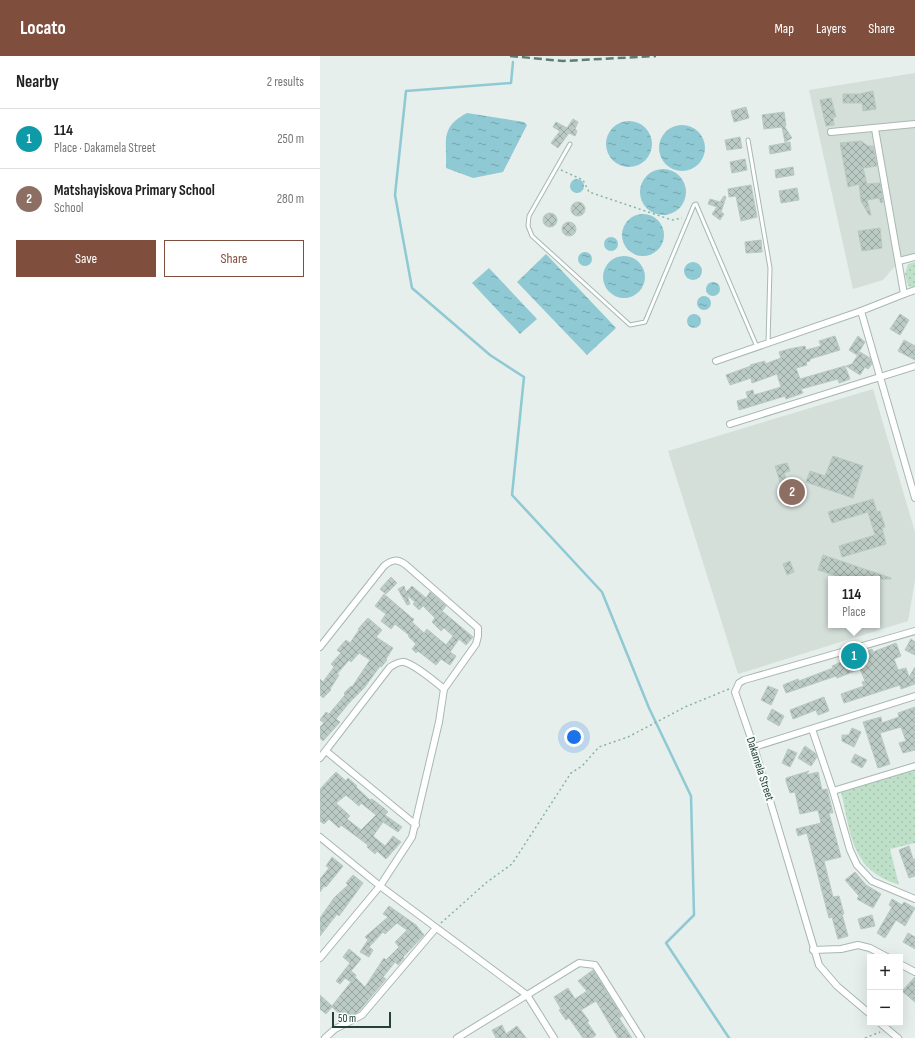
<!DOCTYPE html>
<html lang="en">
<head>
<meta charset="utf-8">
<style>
	:root { --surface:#fff; --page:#f2f2f2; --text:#222; --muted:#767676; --line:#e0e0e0; --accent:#804e3d }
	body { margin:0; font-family:"Sofia Sans Condensed",sans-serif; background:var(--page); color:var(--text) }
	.controls { position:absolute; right:12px; bottom:12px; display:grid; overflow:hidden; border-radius:0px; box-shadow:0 4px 16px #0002 }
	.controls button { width:36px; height:36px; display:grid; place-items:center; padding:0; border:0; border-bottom:1px solid var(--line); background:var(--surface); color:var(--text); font:20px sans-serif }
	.scale { position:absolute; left:12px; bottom:10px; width:59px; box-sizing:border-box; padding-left:4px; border:2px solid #24423a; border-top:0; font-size:11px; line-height:14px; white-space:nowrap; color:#24423a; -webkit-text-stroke:3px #f7fbf9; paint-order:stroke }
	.you { position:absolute; left:254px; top:681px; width:14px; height:14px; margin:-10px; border:3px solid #fff; border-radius:50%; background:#1a73e8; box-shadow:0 0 0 6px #1a73e833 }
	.badge { display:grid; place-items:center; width:26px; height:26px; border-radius:50%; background:var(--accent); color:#fff; font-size:13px; font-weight:700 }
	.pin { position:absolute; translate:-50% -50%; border:2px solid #fff; box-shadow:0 1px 4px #0006 }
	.popup { position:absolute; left:508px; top:520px; width:52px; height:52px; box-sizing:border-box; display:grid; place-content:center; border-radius:0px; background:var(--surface); filter:drop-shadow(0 1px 3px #0005); font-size:13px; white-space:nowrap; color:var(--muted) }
	.popup b { font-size:15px; color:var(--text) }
	.popup::after { content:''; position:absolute; left:50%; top:100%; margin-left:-8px; border:8px solid transparent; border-top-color:var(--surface) }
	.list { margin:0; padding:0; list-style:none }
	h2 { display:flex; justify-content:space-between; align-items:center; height:52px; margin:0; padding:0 16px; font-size:17px }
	h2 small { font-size:13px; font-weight:400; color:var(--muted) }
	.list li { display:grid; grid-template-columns:26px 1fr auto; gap:12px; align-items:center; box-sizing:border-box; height:60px; padding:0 16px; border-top:1px solid var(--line) }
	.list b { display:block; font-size:15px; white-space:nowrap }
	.list p { margin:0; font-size:13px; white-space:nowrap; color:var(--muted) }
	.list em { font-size:13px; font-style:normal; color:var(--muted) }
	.actions { display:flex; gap:8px; padding:12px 16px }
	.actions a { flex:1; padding:9px 0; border:1px solid var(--accent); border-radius:0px; text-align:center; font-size:14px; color:var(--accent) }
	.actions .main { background:var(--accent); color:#fff }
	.map { position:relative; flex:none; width:595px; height:982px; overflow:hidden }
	header { display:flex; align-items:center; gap:24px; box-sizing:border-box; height:56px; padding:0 20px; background:var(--accent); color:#fff }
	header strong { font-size:19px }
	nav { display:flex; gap:22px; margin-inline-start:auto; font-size:14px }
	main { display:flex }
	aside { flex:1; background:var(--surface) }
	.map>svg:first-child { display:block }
	.built { fill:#d4dfda; fill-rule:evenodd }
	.green { fill:url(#green-dots) }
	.water { fill:url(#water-ripples) }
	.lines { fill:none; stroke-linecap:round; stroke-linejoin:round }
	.stream { stroke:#8ec9d4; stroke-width:2.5 }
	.building { fill:url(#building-cross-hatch); stroke:#b8c9c2; fill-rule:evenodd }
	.lane-casing { stroke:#a8b8b2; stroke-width:5 }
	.street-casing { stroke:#a8b8b2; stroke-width:8 }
	.path { stroke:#86b3a5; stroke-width:1.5; stroke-dasharray:2 3; stroke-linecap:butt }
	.lane { stroke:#fff; stroke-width:3 }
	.street { stroke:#fff; stroke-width:6 }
	.rail { stroke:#5f7d75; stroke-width:2.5; stroke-dasharray:8 4; stroke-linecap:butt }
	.labels { text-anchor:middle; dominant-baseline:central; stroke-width:4; stroke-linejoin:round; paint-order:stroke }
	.street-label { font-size:12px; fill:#24423a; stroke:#f7fbf9 }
</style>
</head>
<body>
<header>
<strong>Locato</strong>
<nav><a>Map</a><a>Layers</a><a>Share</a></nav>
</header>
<main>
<aside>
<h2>Nearby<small>2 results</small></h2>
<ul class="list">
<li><span class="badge" style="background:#0f9aa8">1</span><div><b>114</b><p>Place · Dakamela Street</p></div><em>250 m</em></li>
<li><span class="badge" style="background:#8d6e63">2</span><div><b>Matshayiskova Primary School</b><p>School</p></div><em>280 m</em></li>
</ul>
<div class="actions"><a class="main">Save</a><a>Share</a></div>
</aside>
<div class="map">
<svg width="595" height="982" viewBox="0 0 595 982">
	<defs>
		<pattern id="green-dots" width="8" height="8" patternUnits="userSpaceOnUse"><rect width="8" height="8" fill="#bfe0c8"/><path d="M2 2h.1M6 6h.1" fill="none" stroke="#a4c1ad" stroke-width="1.8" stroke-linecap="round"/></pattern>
		<pattern id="water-ripples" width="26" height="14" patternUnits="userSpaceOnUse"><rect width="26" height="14" fill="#8ec9d4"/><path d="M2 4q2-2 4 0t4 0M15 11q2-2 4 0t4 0" fill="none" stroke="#74a5ad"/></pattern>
		<pattern id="building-cross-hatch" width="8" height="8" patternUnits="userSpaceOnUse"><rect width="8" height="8" fill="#bbcac4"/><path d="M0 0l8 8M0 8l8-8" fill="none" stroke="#98a6a0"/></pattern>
	</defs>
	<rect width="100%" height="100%" fill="#e6efeb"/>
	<g class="built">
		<polygon points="595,17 595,200 580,204 563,224 533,233 489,34"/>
		<path d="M553 333 595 476V524L588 565 418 618 348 395ZM511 523H557V569H511Z"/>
	</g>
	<g class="green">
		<polygon points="595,206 595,231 588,230 585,218 588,208"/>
		<path d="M595 713V787L570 793 579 829C571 826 563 823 556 818 530 801 528 763 521 736Z"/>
	</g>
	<g class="water">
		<path d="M147 57 204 66 207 69 183 116 153 122 126 112C127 84 120 71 147 57Z"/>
		<circle cx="309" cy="88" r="23"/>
		<circle cx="362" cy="92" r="23"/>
		<circle cx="343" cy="136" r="23"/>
		<circle cx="257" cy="130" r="7"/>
		<circle cx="323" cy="179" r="21"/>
		<circle cx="291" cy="188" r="7"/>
		<circle cx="265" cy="203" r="7"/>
		<polygon points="226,198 296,272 267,299 197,226"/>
		<circle cx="304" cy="221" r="21"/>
		<circle cx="373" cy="215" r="9"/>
		<polygon points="169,212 217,263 200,278 152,227"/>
		<circle cx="393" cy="233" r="7"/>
		<circle cx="384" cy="247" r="7"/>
		<circle cx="374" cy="265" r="7"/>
	</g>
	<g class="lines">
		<polyline class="stream" points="193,6 191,27 86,35 75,139 92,232 170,299 204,321 192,439 282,536 329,652 371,740 374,859 346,887 409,982"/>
	</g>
	<g class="building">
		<polygon points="553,35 556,53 543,55 542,47 523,47 523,38 539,38"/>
		<polygon points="511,42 516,61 513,61 514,69 506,70 500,44"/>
		<polygon points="426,51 429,62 414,66 411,55"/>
		<polygon points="464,56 466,70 464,70 472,82 465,86 462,71 444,73 442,59"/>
		<polygon points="253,63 258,66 255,73 257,75 255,80 249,77 238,92 231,87 240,75 233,71 236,66 247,72"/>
		<polygon points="420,81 422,92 407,94 405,84"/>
		<polygon points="541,85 548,90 553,90 557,110 543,112 547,128 560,127 563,146 561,147 559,142 547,144 551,159 549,159 541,145 539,128 528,131 520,87"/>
		<polygon points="470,86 471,94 450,98 449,90"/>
		<polygon points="425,103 427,114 412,117 410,106"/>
		<polygon points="473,111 474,119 456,122 455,114"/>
		<polygon points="431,129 437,161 421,165 416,140 409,141 408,133"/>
		<polygon points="477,132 479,144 461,147 459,135"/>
		<polygon points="404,140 406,141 401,156 404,158 400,164 392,158 397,151 388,148 390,143 400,146"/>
		<circle cx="258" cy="153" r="7"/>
		<circle cx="230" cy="164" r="7"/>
		<circle cx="249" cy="173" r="7"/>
		<polygon points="560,172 562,192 542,195 538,175"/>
		<polygon points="441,184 442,196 426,197 425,186"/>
		<polygon points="580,258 589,264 580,279 570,273"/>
		<polygon points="515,280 520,294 490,303 490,305 486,306 487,309 476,312 480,323 525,310 530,323 519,327 518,323 481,333 483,337 466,343 465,340 419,354 417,345 428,342 426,336 433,334 434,339 461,331 457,318 432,327 431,322 410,329 406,319 431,310 430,309 445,305 445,308 461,302 459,296 469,293 485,290 486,294 501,290 499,285"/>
		<polygon points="538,280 545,286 537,299 529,294"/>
		<polygon points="584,284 595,290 595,304 578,295"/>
		<polygon points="540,296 550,302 552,308 548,313 545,311 540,319 526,310 532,308"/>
		<polygon points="513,400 543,410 533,442 486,426 490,415 505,420"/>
		<polygon points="467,407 470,415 464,417 475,449 468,451 455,410"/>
		<polygon points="553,443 557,456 560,455 565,471 562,472 566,488 522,501 519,490 555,479 548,456 512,467 508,456"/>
		<polygon points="503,499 571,522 571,523 527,523 498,514"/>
		<polygon points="470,505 474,516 467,519 463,508"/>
		<polygon points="71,521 77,527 66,538 60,533"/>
		<polygon points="84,530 86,536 92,530 106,542 110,536 126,550 122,555 153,581 146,589 139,583 130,596 136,600 130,609 121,603 116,609 98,595 96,597 92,593 96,588 88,580 89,579 75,568 71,573 61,565 66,558 55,550 64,538 92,562 94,563 92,566 104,577 107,573 126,589 133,580 124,572 121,575 112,566 115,562 103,550 99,554 93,548 95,546 87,539 90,548 87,549 78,533"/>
		<polygon points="48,562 62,574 56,581 73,592 66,603 67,604 61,611 60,610 44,632 29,647 16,663 20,666 3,685 0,682 0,671 4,667 0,664 6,656 9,658 25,639 24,637 31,630 32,631 50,604 39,597 31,606 29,604 17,618 19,619 10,633 11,634 3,642 0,639 0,623 3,626 14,611 11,608 21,597 17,594 26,584 30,587 39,574 38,573"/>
		<polygon points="591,583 595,586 595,599 585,594"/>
		<polygon points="576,587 581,600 574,603 578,614 586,612 589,621 595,611 595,628 581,633 580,629 524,647 521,638 544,630 542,626 545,625 540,613 517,622 516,620 466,637 463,629 478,623 479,625 513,612 512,610 526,604 528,609 545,601 543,597 552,593 553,596"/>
		<polygon points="448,630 458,634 451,649 441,644"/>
		<polygon points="504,641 509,655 498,659 496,654 473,663 470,654"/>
		<polygon points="595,651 595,694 583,697 579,687 586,685 581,671 560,677 570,708 558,712 543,666 561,661 562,667 579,661 578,657"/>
		<polygon points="452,653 464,660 459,670 447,663"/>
		<polygon points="532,672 541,676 534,691 522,685 522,679 529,679"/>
		<polygon points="485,690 495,697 497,701 491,710 478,702"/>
		<polygon points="468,693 477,697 470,711 462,707"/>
		<polygon points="535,698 547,704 542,712 531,706"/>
		<polygon points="489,715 486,719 498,716 502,734 507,733 513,757 509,757 521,801 504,805 513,841 519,840 524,858 522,858 528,880 518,883 512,861 509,862 487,777 478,780 476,773 501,767 498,754 480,758 475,736 470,737 466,725 466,722"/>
		<path d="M16 716 26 725 28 722 37 730 36 731 50 744 52 743 65 753 68 756 65 759 82 771 78 776 63 766 53 780 65 790 73 780 81 786 66 803 57 795 55 798 47 791 48 789 21 769 19 772 9 763 4 768 0 765V733ZM26 739 39 750 41 747 56 759 41 774 27 763 30 760 16 747Z"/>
		<polygon points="589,790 593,803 595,803 595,820 589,822 579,794"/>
		<polygon points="12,801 23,810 6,831 4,830 0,836 0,823 9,812 6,810"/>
		<polygon points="535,816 546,829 561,838 553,852 537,843 539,840 525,824"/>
		<polygon points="33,819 43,827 19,860 17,858 0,880 0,862 14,842 28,829 26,827"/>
		<polygon points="572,843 582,849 584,846 595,852 585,870 576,864 565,882 557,877 572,851 569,849"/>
		<polygon points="69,850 96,869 104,879 83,901 84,902 78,909 75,906 63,921 66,923 38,956 31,960 28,958 24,962 12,951 6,958 0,953 0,939 12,950 31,926 25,922 20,928 16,925 30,907 23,901 29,893 41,903 31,915 36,919 35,921 45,931 64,902 66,904 79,891 75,886 87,874 77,867 65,878 63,876 49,891 53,894 49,901 40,896 48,884 45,881 68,861 63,858"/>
		<polygon points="552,859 555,870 541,873 538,863"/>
		<polygon points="588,877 595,881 595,893 583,886"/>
		<polygon points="273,914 302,960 299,962 312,982 298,982 276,945 261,954 269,965 267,966 276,979 272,982 263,982 249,962 246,964 239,954 241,953 234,941 248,932 255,943 267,935 258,925"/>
		<polygon points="595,921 595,946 582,935"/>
		<polygon points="182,969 186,978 197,970 206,982 176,982 172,974"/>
	</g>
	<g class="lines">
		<g class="lane-casing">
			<g id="lane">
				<polyline points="428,84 450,212 448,287"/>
				<polyline points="250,88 209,160 208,170 212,180 310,269 325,266 374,149 376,148 437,291"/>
			</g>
		</g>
		<g class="street-casing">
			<g id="street">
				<polyline points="555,73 584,238 541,255 595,442"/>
				<polyline points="511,76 595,68"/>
				<polyline points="579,205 595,201"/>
				<polyline points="584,238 595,234"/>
				<polyline points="396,305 541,255"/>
				<polyline points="410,368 595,310"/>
				<path d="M0 591 64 510C72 503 78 503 86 509L158 572V580L156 588 124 633 119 666 92 781 60 830 0 902"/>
				<polyline points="492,673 513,735 530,794 537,809 552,825 595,843"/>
				<polyline points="434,691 595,640"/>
				<polyline points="6,695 96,769"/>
				<path d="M0 702 70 611C74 609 79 605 84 606 96 609 114 625 124 633"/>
				<polyline points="513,735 595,710"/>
				<polyline points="0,781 60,830 207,939 234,982"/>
				<polyline points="493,894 521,893 538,889 550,892 567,901"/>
				<polyline points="580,908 595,916"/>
				<polyline points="550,958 517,930 499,909 434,691 415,636 419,627 424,624 595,575"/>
				<polyline points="560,967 578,982"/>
				<polyline points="5,982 15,973 42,959 116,872"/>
				<polyline points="137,982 259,907 275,909 321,982"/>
			</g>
		</g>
		<g class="path">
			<polyline points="241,114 263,124 269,136 352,164 362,162"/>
			<polyline points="121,867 167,826 192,808 251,717 262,710 279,691 308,681 365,651 409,633"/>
			<polyline points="545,982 560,976"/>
		</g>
		<use href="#lane" class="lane"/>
		<use href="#street" class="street"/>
		<polyline class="rail" points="190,0 243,5 336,0"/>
	</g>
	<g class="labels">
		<g class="street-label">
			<text transform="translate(440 713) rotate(72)">Dakamela Street</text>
		</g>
	</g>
</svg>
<div class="controls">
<button>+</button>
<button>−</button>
</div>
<div class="scale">50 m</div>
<div class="you"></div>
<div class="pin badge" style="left:534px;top:600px;background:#0f9aa8">1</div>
<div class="popup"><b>114</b>Place</div>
<div class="pin badge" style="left:472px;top:436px;background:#8d6e63">2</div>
</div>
</main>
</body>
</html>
